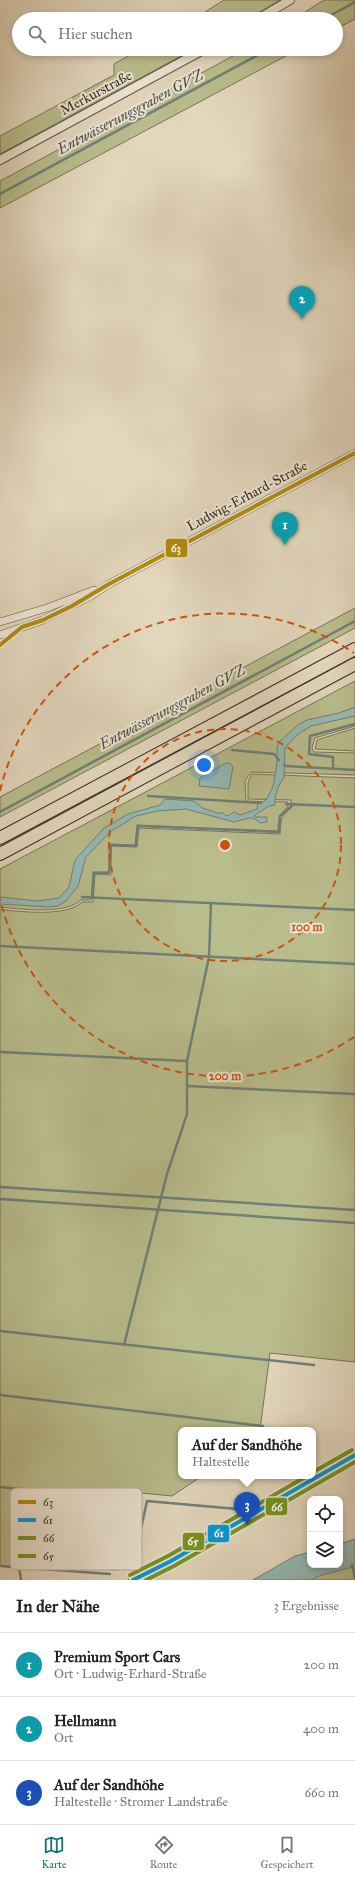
<!DOCTYPE html>
<html lang="de">
<head>
<meta charset="utf-8">
<style>
	:root { --surface:#fff; --page:#f6f6f6; --text:#222; --muted:#767676; --line:#e0e0e0; --accent:#0f766e }
	body { margin:0; font-family:"IM FELL Great Primer",serif; background:var(--page); color:var(--text) }
	.controls { position:absolute; right:12px; bottom:12px; display:grid; overflow:hidden; border-radius:8px; box-shadow:0 2px 6px #0003 }
	.controls button { width:36px; height:36px; display:grid; place-items:center; padding:0; border:0; border-bottom:1px solid var(--line); background:var(--surface); color:var(--text); font:20px sans-serif }
	.you { position:absolute; left:204px; top:765px; width:14px; height:14px; margin:-10px; border:3px solid #fff; border-radius:50%; background:#1a73e8; box-shadow:0 0 0 6px #1a73e833 }
	.badge { display:grid; place-items:center; width:26px; height:26px; border-radius:50%; background:var(--accent); color:#fff; font-size:13px; font-weight:700 }
	.pin { position:absolute; translate:-50% -33px; filter:drop-shadow(0 1px 2px #0008) }
	.pin::after { content:''; position:absolute; top:21px; width:14px; height:12px; background:inherit; clip-path:polygon(0 0,100% 0,50% 100%) }
	.popup { position:absolute; left:178px; top:1427px; width:138px; height:52px; box-sizing:border-box; display:grid; place-content:center; border-radius:8px; background:var(--surface); filter:drop-shadow(0 1px 3px #0005); font-size:13px; white-space:nowrap; color:var(--muted) }
	.popup b { font-size:15px; color:var(--text) }
	.popup::after { content:''; position:absolute; left:50%; top:100%; margin-left:-8px; border:8px solid transparent; border-top-color:var(--surface) }
	.list { margin:0; padding:0; list-style:none }
	h2 { display:flex; justify-content:space-between; align-items:center; height:52px; margin:0; padding:0 16px; font-size:17px }
	h2 small { font-size:13px; font-weight:400; color:var(--muted) }
	.list li { display:grid; grid-template-columns:26px 1fr auto; gap:12px; align-items:center; box-sizing:border-box; height:64px; padding:0 16px; border-top:1px solid var(--line) }
	.list b { display:block; font-size:15px; white-space:nowrap }
	.list p { margin:0; font-size:13px; white-space:nowrap; color:var(--muted) }
	.list em { font-size:13px; font-style:normal; color:var(--muted) }
	.icon { flex:none; width:22px; height:22px; fill:none; stroke:currentColor; stroke-width:2; stroke-linecap:round; stroke-linejoin:round }
	.map { position:relative; flex:none; width:355px; height:1580px; overflow:hidden }
	.search { position:absolute; background:var(--surface); box-shadow:0 2px 6px #0003; left:12px; right:12px; top:12px; height:44px; display:flex; align-items:center; gap:10px; box-sizing:border-box; padding:0 14px; border-radius:22px; color:var(--muted); font-size:15px }
	.sheet { height:244px; background:var(--surface) }
	nav { display:flex; justify-content:space-around; align-items:center; box-sizing:border-box; height:56px; border-top:1px solid var(--line); background:var(--surface); font-size:11px; color:var(--muted) }
	nav a { display:grid; justify-items:center; gap:2px }
	nav .on { color:var(--accent) }
	.map>svg:first-child { display:block }
	.green { fill:#b9bc8c; stroke:#777456 }
	.water { fill:#95b9b4; stroke:#6f8079 }
	.lines { fill:none; stroke-linecap:round; stroke-linejoin:round }
	.stream { stroke:#6f8079; stroke-width:2.5 }
	.minor-casing { stroke:#605648; stroke-width:8 }
	.tertiary-casing { stroke:#605648; stroke-width:10 }
	.secondary-casing { stroke:#352b21; stroke-width:10 }
	.motorway-casing { stroke:#352b21; stroke-width:14 }
	.minor { stroke:#ece4d3; stroke-width:7 }
	.tertiary { stroke:#ece4d3; stroke-width:8 }
	.secondary { stroke:#ece4d3; stroke-width:9 }
	.motorway { stroke:#e2d6bc; stroke-width:12 }
	.bus-1-casing { stroke:#ece4d3; stroke-width:7 }
	.bus-2-casing { stroke:#ece4d3; stroke-width:7 }
	.bus-3-casing { stroke:#ece4d3; stroke-width:7 }
	.bus-4-casing { stroke:#ece4d3; stroke-width:7 }
	.bus-1 { stroke:#ae8c0d; stroke-width:4 }
	.bus-2 { stroke:#0399d9; stroke-width:4 }
	.bus-3 { stroke:#789420; stroke-width:4 }
	.bus-4 { stroke:#789420; stroke-width:4 }
	.ring { fill:none; stroke:#cd520f; stroke-width:2; stroke-dasharray:7 5 }
	.labels { text-anchor:middle; dominant-baseline:central; stroke-width:4; stroke-linejoin:round; paint-order:stroke }
	.street-label { font-size:14px; fill:#352b21; stroke:#ece4d3 }
	.water-label { font-size:15px; font-style:italic; fill:#4d4e46; stroke:#ece4d3 }
	.key { fill:#ece4d3; stroke:#b5ac9e; stroke-width:1 }
	.key-label { font-size:11px; fill:#352b21 }
	.centre { fill:#cd520f; stroke:#ece4d3; stroke-width:2 }
	.ring-label { font-size:12px; text-anchor:middle; font-weight:bold; fill:#cd520f; stroke:#ece4d3; stroke-width:4; stroke-linejoin:round; paint-order:stroke }
	.line-badge { stroke:#ece4d3; stroke-width:1.5 }
	.badge-label { font-size:11px; text-anchor:middle; font-weight:bold; fill:#fff }
</style>
</head>
<body>
<div class="map">
<svg width="355" height="1580" viewBox="0 0 355 1580">
	<rect width="100%" height="100%" fill="#e2d6bc"/>
	<filter id="stains"><feTurbulence type="fractalNoise" baseFrequency=".005" numOctaves="4"/><feColorMatrix values="0 0 0 0 .2 0 0 0 0 .09 0 0 0 0 .02 0 0 0 .5 -.17"/></filter>
	<radialGradient id="worn" r=".72"><stop offset=".6" stop-color="#630" stop-opacity="0"/><stop offset="1" stop-color="#630" stop-opacity=".3"/></radialGradient>
	<g class="green">
		<polygon points="224,0 280,0 248,19 194,19"/>
		<polygon points="324,0 355,0 355,19 336,29 336,19 294,19"/>
		<polygon points="141,49 194,49 0,154 0,136 114,75 114,64"/>
		<polygon points="246,49 299,49 0,208 0,181"/>
		<polygon points="355,608 355,628 0,817 0,797"/>
		<path d="M355 681V726L315 738 312 748 314 752 355 753V775L251 772 245 781 246 801 288 802V807C279 814 278 820 278 831L137 825 135 845 109 844V872H93L91 900H81C66 915 20 909 0 907V869Z"/>
		<polygon points="355,728 355,751 315,749 317,740"/>
		<path d="M252 774 355 778V1362L270 1353 260 1430H181V1476H202L172 1496 142 1493 119 1570 0 1566V909C20 912 67 917 82 902H93L95 874 111 875V846L137 847 139 828 280 834C281 820 280 817 291 808V800L248 799V782Z"/>
		<polygon points="355,1548 355,1580 273,1580 310,1565 340,1565"/>
	</g>
	<g class="water">
		<path d="M355 707V716L311 726 297 735 285 748 284 778C278 784 274 797 275 805L269 806 255 815V817H267V822L261 823 253 818H249L234 822 186 809 158 811 136 816 110 832 86 857 78 886 66 901 58 906 49 907 0 904V897L38 901 59 898 69 887 75 860 104 828 128 814 160 805 165 799 194 801 203 808 217 813H223C227 819 231 813 235 812L240 815 257 809 258 802 261 803 266 800 273 787 277 763V747L280 741 299 724 307 720 339 713Z"/>
		<polygon points="226,763 230,763 233,767 229,789 199,786 200,778"/>
		<polygon points="355,1539 355,1566 352,1567 319,1576 311,1580 253,1580 295,1556 310,1552 310,1565 340,1565 340,1544"/>
	</g>
	<g class="lines">
		<g class="stream">
			<polyline points="324,19 355,2"/>
			<polyline points="0,194 269,49"/>
			<polyline points="232,750 274,754 279,760"/>
			<polyline points="284,765 286,766 355,770"/>
			<polyline points="333,769 333,757 309,754 310,736 355,724"/>
			<polyline points="148,796 261,803"/>
			<polyline points="286,804 355,807"/>
			<polyline points="0,812 355,621"/>
			<polyline points="82,897 355,910"/>
			<polyline points="92,897 94,873 109,873 111,845 136,846 138,826 279,832 280,816 293,805"/>
			<polyline points="0,946 355,964"/>
			<polyline points="0,1052 187,1061"/>
			<polyline points="187,1086 355,1094"/>
			<polyline points="0,1187 355,1210"/>
			<polyline points="0,1199 355,1223"/>
			<polyline points="0,1331 314,1365"/>
			<polyline points="124,1345 167,1174 187,1114 187,1061 209,957 211,903"/>
			<polyline points="0,1395 263,1426"/>
			<polyline points="0,1487 138,1500"/>
			<polyline points="133,1565 147,1501 237,1509"/>
			<polyline points="352,1565 355,1578"/>
			<polyline points="0,1566 110,1574"/>
			<polyline points="19,1567 21,1580"/>
		</g>
		<g class="minor-casing">
			<g id="minor">
				<polyline points="0,622 47,608 94,590"/>
				<polyline points="0,635 43,620 91,596 109,584 355,453"/>
			</g>
		</g>
		<g class="tertiary-casing">
			<g id="tertiary">
				<polyline points="258,19 290,0"/>
				<polyline points="0,160 205,49"/>
			</g>
		</g>
		<g class="secondary-casing">
			<polyline id="secondary" points="133,1580 171,1561 355,1455"/>
		</g>
		<g class="motorway-casing">
			<g id="motorway">
				<polyline points="0,838 355,649"/>
				<polyline points="0,854 355,664"/>
			</g>
		</g>
		<use href="#minor" class="minor"/>
		<use href="#tertiary" class="tertiary"/>
		<use href="#secondary" class="secondary"/>
		<use href="#motorway" class="motorway"/>
		<g class="bus-1-casing">
			<polyline id="bus-1" points="0,645 22,627 43,620 72,606 109,584 355,453"/>
		</g>
		<g class="bus-2-casing">
			<polyline id="bus-2" points="133,1580 171,1561 355,1455"/>
		</g>
		<g class="bus-3-casing">
			<polyline id="bus-3" points="146,1580 174,1566 355,1462"/>
		</g>
		<g class="bus-4-casing">
			<g id="bus-4">
				<polyline points="313,1472 352,1450"/>
				<polyline points="130,1575 168,1556 307,1476"/>
			</g>
		</g>
		<use href="#bus-1" class="bus-1"/>
		<use href="#bus-2" class="bus-2"/>
		<use href="#bus-3" class="bus-3"/>
		<use href="#bus-4" class="bus-4"/>
	</g>
	<g class="ring">
		<circle cx="225" cy="845" r="116"/>
		<path d="M354 1037A231 231 0 0 1 0 899M0 791A231 231 0 0 1 354 653"/>
	</g>
	<g class="labels">
		<g class="street-label">
			<text transform="translate(96 93) rotate(-28)">Merkurstraße</text>
			<text transform="translate(247 496) rotate(-28)">Ludwig-Erhard-Straße</text>
		</g>
		<g class="water-label">
			<text transform="translate(130 112) rotate(-28)">Entwässerungsgraben GVZ</text>
			<text transform="translate(172 707) rotate(-28)">Entwässerungsgraben GVZ</text>
		</g>
	</g>
	<rect x="10" y="1488" width="132" height="82" rx="6" class="key"/>
	<rect x="18" y="1500" width="18" height="4" fill="#ae8c0d"/>
	<rect x="18" y="1518" width="18" height="4" fill="#0399d9"/>
	<rect x="18" y="1536" width="18" height="4" fill="#789420"/>
	<rect x="18" y="1554" width="18" height="4" fill="#789420"/>
	<g class="key-label">
		<text x="43" y="1506">63</text>
		<text x="43" y="1524">61</text>
		<text x="43" y="1542">66</text>
		<text x="43" y="1560">65</text>
	</g>
	<circle cx="225" cy="845" r="6" class="centre"/>
	<g class="ring-label">
		<text x="307" y="931">100 m</text>
		<text x="225" y="1080">200 m</text>
	</g>
	<g class="line-badge">
		<rect x="165" y="538" width="23" height="20" rx="4" fill="#ae8c0d"/>
		<rect x="265" y="1497" width="23" height="19" rx="4" fill="#789420"/>
		<rect x="207" y="1524" width="23" height="19" rx="4" fill="#0399d9"/>
		<rect x="182" y="1532" width="23" height="19" rx="4" fill="#789420"/>
	</g>
	<g class="badge-label">
		<text x="176" y="552">63</text>
		<text x="277" y="1511">66</text>
		<text x="219" y="1537">61</text>
		<text x="193" y="1545">65</text>
	</g>
	<rect width="100%" height="100%" filter="url(#stains)"/>
	<rect width="100%" height="100%" fill="url(#worn)"/>
</svg>
<div class="controls">
<button><svg class="icon" aria-label="locate" viewBox="0 0 24 24"><circle cx="12" cy="12" r="6"/><path d="M12 2v4M12 18v4M2 12h4M18 12h4"/></svg></button>
<button><svg class="icon" aria-label="layers" viewBox="0 0 24 24"><path d="M12 4l9 5-9 5-9-5zM3 14l9 5 9-5"/></svg></button>
</div>
<div class="you"></div>
<div class="pin badge" style="left:285px;top:545px;background:#0f9aa8">1</div>
<div class="pin badge" style="left:302px;top:319px;background:#0f9aa8">2</div>
<div class="pin badge" style="left:247px;top:1525px;background:#1a4fb4">3</div>
<div class="popup"><b>Auf der Sandhöhe</b>Haltestelle</div>
<div class="search"><svg class="icon" aria-label="search" viewBox="0 0 24 24"><circle cx="10" cy="10" r="6"/><path d="M15 15l6 6"/></svg>Hier suchen</div>
</div>
<section class="sheet">
<h2>In der Nähe<small>3 Ergebnisse</small></h2>
<ul class="list">
<li><span class="badge" style="background:#0f9aa8">1</span><div><b>Premium Sport Cars</b><p>Ort · Ludwig-Erhard-Straße</p></div><em>200 m</em></li>
<li><span class="badge" style="background:#0f9aa8">2</span><div><b>Hellmann</b><p>Ort</p></div><em>400 m</em></li>
<li><span class="badge" style="background:#1a4fb4">3</span><div><b>Auf der Sandhöhe</b><p>Haltestelle · Stromer Landstraße</p></div><em>660 m</em></li>
</ul>
</section>
<nav>
<a class="on"><svg class="icon" aria-label="map" viewBox="0 0 24 24"><path d="M3 6l6-2 6 2 6-2v14l-6 2-6-2-6 2zM9 4v14M15 6v14"/></svg>Karte</a>
<a><svg class="icon" aria-label="directions" viewBox="0 0 24 24"><path d="M12 3l9 9-9 9-9-9zM9 14v-3h6M13 9l2 2-2 2"/></svg>Route</a>
<a><svg class="icon" aria-label="saved" viewBox="0 0 24 24"><path d="M7 4h10v16l-5-4-5 4z"/></svg>Gespeichert</a>
</nav>
</body>
</html>
